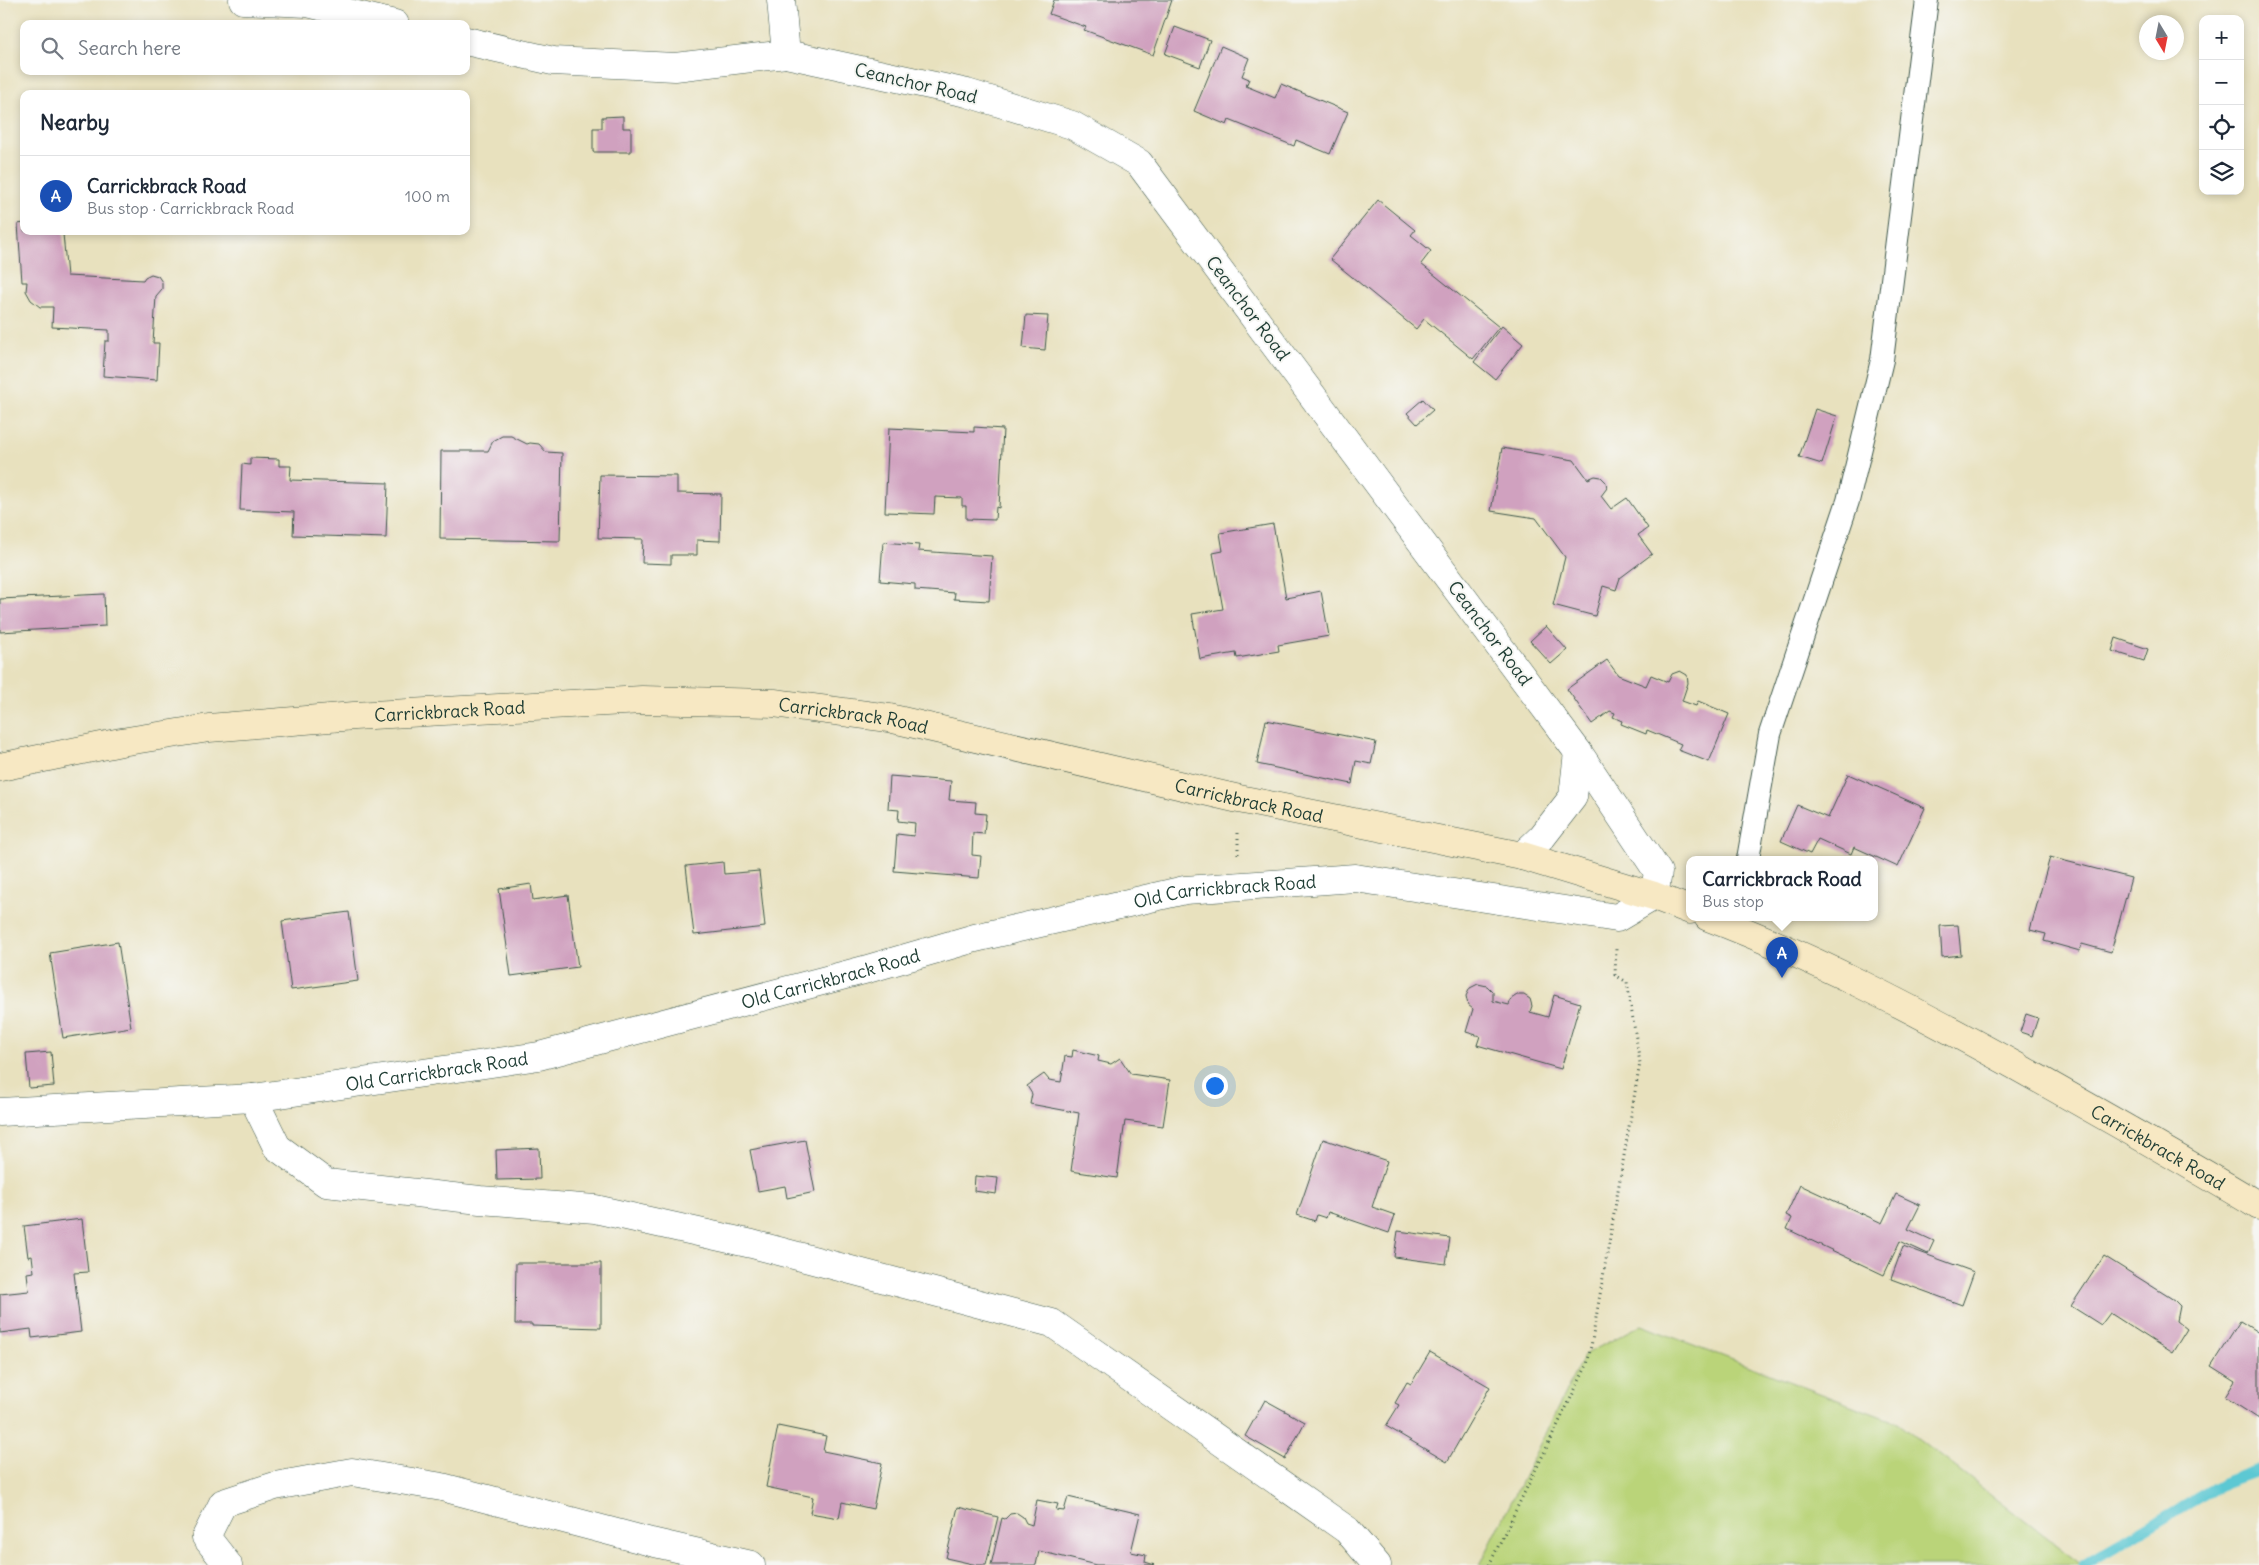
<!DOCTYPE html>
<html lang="en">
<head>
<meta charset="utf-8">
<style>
	:root { --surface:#fff; --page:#f6f6f7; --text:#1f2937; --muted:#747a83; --line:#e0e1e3; --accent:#d93025 }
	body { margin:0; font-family:Delius,sans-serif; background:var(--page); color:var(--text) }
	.controls { position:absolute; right:15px; top:15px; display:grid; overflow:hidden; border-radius:10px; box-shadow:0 2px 8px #0003 }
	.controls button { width:45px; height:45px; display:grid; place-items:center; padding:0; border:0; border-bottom:1px solid var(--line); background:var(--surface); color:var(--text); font:25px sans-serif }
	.compass { position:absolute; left:2139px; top:15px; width:45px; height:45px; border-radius:50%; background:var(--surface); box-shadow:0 2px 8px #0003; rotate:170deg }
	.you { position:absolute; left:1214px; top:1085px; width:18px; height:18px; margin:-12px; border:4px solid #fff; border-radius:50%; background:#1a73e8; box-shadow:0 0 0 8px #1a73e833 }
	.badge { display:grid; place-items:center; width:32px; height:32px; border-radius:50%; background:var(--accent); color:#fff; font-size:16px; font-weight:700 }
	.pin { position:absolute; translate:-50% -41px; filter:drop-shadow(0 1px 2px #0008) }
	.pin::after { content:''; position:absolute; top:26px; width:18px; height:15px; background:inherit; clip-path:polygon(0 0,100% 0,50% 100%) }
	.popup { position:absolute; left:1686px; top:856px; width:192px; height:65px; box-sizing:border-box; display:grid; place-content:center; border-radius:10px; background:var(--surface); filter:drop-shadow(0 1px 4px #0005); font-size:16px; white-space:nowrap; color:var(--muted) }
	.popup b { font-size:19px; color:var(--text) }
	.popup::after { content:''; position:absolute; left:50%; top:100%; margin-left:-10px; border:10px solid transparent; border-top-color:var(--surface) }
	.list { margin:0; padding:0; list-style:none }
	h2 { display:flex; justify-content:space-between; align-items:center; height:65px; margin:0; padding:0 20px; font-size:21px }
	h2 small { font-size:16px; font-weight:400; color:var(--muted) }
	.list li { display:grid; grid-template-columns:32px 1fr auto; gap:15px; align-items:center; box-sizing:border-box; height:80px; padding:0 20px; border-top:1px solid var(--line) }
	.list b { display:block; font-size:19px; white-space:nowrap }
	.list p { margin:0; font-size:16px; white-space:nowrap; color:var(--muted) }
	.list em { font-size:16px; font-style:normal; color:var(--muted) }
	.icon { flex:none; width:28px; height:28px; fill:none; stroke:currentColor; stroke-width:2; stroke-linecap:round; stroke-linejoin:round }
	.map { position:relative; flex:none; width:2259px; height:1565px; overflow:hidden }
	.search { position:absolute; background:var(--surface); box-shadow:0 2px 8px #0003; left:20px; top:20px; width:450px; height:55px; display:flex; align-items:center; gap:12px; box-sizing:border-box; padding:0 18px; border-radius:10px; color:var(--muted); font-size:19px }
	.panel { position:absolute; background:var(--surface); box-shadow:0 2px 8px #0003; left:20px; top:90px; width:450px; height:145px; border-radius:10px }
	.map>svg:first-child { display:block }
	.green { fill:#bad479; stroke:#6c8856 }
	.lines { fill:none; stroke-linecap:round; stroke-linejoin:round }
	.stream { stroke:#5cc8d3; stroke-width:11 }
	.building { fill:#d0a1bf }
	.lane-casing { stroke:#3d5649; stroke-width:24 }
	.street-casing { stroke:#3d5649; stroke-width:29 }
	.secondary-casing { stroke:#3d5649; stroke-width:29 }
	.path { stroke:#3d5649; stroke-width:3; stroke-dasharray:1 4; stroke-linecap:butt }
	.lane { stroke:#fff; stroke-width:22 }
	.street { stroke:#fff; stroke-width:28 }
	.secondary { stroke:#f7e8c3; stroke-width:28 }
	.labels { text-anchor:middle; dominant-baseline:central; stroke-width:4; stroke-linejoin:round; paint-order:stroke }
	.street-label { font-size:18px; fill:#1f3d34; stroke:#f6f6f2 }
</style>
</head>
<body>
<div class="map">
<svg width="2259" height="1565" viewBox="0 0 2259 1565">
	<rect width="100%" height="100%" fill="#f6f6f2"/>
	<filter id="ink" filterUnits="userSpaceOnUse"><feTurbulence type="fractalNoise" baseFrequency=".02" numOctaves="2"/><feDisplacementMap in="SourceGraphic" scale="10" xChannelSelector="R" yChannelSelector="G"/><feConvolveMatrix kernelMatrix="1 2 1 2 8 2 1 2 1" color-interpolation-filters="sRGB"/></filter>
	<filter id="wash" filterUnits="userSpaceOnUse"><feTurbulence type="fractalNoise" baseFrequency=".0096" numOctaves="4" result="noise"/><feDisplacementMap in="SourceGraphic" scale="20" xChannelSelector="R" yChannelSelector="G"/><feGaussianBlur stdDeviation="1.12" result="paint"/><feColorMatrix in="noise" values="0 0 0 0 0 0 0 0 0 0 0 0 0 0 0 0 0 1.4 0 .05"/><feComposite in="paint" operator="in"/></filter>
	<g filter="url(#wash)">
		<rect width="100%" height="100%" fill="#e8e1be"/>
		<polygon class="green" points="1641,1325 1898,1423 2082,1565 1480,1565 1584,1355"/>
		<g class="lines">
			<polyline class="stream" points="2084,1565 2223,1483 2259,1470"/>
		</g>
		<g id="blocks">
			<g class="building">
				<polygon points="1054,0 1172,0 1153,55 1084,30 1086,27 1049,14"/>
				<polygon points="1175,27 1210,40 1200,67 1165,54"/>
				<polygon points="1221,46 1249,58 1242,76 1249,79 1246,86 1275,98 1281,84 1348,112 1330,154 1296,140 1294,146 1229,120 1227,125 1194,111"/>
				<polygon points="623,116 623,128 631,128 631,152 593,152 593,128 602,128 602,117"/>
				<polygon points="1378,200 1415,230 1411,235 1431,251 1421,264 1499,327 1473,359 1424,319 1416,329 1330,259"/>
				<polygon points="24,223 24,231 67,231 63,234 67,276 143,280 145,277 151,274 158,276 162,282 162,289 156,296 153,343 159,343 157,380 103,376 105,341 109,341 109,330 52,327 53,307 40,307 31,300 26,291 27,282 22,282 18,224"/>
				<polygon points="1026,315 1048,316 1045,350 1023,348"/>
				<polygon points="1502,326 1523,344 1495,379 1474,362"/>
				<polygon points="1423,399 1433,410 1417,424 1407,413"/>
				<polygon points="1815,409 1837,416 1822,464 1799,457"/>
				<polygon points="974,427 1003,429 999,508 996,507 995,520 966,519 966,506 962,506 962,498 935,497 934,514 885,512 889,428 974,432"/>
				<polygon points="502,436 511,436 527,444 530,443 539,444 546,452 562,453 560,541 440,539 441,451 488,451 493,441"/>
				<polygon points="1502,448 1574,460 1588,479 1595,476 1601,477 1606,482 1607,488 1601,496 1611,509 1627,498 1648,528 1638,535 1652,554 1620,578 1616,590 1603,586 1595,616 1553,605 1565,557 1536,518 1491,511"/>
				<polygon points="250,458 279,459 279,466 291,466 290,480 388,483 386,538 293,535 294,512 240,510 242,464 250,465"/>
				<polygon points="600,475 677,476 677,493 721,494 720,541 697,540 697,555 671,555 671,564 642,563 643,539 598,538"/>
				<polygon points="1273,524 1286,598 1321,591 1329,636 1278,645 1279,651 1237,658 1236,653 1200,659 1192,614 1223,609 1213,553 1223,551 1220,533"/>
				<polygon points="883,542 919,545 918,551 992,556 989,601 954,599 955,593 915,590 915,584 880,581"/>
				<polygon points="104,594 105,626 0,632 0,599"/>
				<polygon points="1546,626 1567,650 1551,664 1530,641"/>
				<polygon points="2116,638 2148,649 2144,661 2112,651"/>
				<polygon points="1607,660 1618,675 1646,686 1651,675 1668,682 1672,674 1680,671 1687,675 1688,683 1682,701 1696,706 1698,701 1729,714 1709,762 1678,750 1681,744 1647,730 1646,734 1621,724 1622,721 1613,717 1615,713 1610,711 1592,724 1567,689"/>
				<polygon points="1266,720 1376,742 1371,764 1356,761 1352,784 1257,764"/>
				<polygon points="1848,774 1925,808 1898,867 1854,847 1851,854 1818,839 1810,854 1781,841 1797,805 1828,818"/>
				<polygon points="890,776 951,781 949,800 976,802 975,813 986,814 984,834 973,833 972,855 981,856 979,878 894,871 897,834 914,836 915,823 898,821 899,810 888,809"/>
				<polygon points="2050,857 2131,878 2111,952 2082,944 2080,951 2044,941 2046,934 2030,930"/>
				<polygon points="723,862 724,874 759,871 765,927 694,935 686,866"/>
				<polygon points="531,884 533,900 568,895 578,967 511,976 499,889"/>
				<polygon points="349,912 358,981 291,990 282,921"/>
				<polygon points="1958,925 1961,955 1942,957 1940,926"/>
				<polygon points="118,942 131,1027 63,1038 50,953"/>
				<polygon points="1478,984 1487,986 1493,992 1493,1001 1509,1005 1511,999 1517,995 1524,995 1530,999 1532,1006 1530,1012 1548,1017 1554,995 1580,1003 1561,1069 1477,1045 1480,1036 1466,1032 1473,1009 1468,1005 1466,996 1470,988"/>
				<polygon points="2026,1014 2038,1018 2032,1036 2020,1032"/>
				<polygon points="1073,1050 1099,1056 1098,1061 1111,1064 1120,1058 1131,1074 1170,1080 1163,1126 1125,1121 1117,1178 1071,1171 1079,1113 1030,1104 1032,1094 1027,1086 1044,1074 1049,1080 1061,1082 1065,1056 1072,1057"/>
				<polygon points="51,1052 54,1086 29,1088 26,1054"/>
				<polygon points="1323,1139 1387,1161 1372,1207 1395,1215 1389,1233 1328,1212 1326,1218 1317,1215 1315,1221 1297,1215"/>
				<polygon points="805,1140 815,1192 787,1198 785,1186 758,1191 750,1150"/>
				<polygon points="539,1148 540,1179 497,1180 496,1150"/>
				<polygon points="975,1176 998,1178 996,1194 974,1191"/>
				<polygon points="1800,1185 1882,1223 1896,1194 1920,1205 1908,1229 1934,1241 1928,1254 1900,1241 1884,1275 1787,1229 1792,1218 1786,1215"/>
				<polygon points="82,1219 88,1272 74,1273 81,1332 32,1338 31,1329 0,1333 0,1294 29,1291 27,1273 34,1272 32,1256 28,1257 24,1226"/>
				<polygon points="1398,1231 1450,1238 1446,1264 1394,1257"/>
				<polygon points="1903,1246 1974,1272 1962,1305 1891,1279"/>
				<polygon points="2104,1256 2174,1300 2180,1306 2177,1321 2187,1329 2172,1353 2110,1313 2101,1325 2071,1306"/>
				<polygon points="516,1263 601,1263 601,1328 532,1326 532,1324 515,1324"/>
				<polygon points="2240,1321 2259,1333 2259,1419 2225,1397 2235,1381 2211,1366"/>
				<polygon points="1430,1352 1490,1387 1447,1462 1386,1426 1399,1405 1395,1403 1407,1382 1411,1384"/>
				<polygon points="1265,1400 1305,1422 1285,1459 1245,1436"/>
				<polygon points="778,1426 826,1436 823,1451 882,1463 873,1509 842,1502 839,1518 810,1513 813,1497 766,1487"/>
				<polygon points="1068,1497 1140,1514 1131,1552 1146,1555 1145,1562 1155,1565 1096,1565 1039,1551 1036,1565 991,1565 1002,1518 1005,1519 1010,1514 1017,1513 1023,1517 1026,1523 1032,1525 1037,1500 1058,1504 1056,1510 1064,1511"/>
				<polygon points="958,1507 998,1517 986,1565 977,1565 946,1558"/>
			</g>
		</g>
	</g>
	<g filter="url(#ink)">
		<use href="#blocks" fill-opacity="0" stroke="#3d5649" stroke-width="1"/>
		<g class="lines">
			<g class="lane-casing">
				<polyline id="lane" points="1748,859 1770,734 1848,501 1882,360 1927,0"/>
			</g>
			<g class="street-casing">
				<g id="street">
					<polyline points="243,0 307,3 395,24"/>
					<polyline points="781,0 786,54"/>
					<polyline points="1522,856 1542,837 1573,797 1578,752"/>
					<polyline points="253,1098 277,1147 326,1183 480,1200 595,1209 752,1244 1052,1323 1347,1530 1377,1565"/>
					<path id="s1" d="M0 1112 253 1098 539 1056 864 970 975 938 1185 890 1355 878 1617 918 1654 896 1658 872 1578 752 1139 163 1072 125 967 93 786 54 675 67 553 61 466 41"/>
					<polyline points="228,1565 206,1537 223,1503 275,1486 352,1472 442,1487 651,1542 751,1565"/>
				</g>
			</g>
			<g class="secondary-casing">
				<g id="secondary">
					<path id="s2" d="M0 767 121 742 209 728 354 716 642 700 774 703 889 718 1239 799 1522 856 1654 896 1690 910"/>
					<path id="s3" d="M1708 917C1814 957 1914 1010 2014 1065 2096 1111 2178 1157 2259 1206"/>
				</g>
			</g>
			<g class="path">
				<polyline points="1238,833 1238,854"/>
				<polyline points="1489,1565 1587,1365 1592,1341 1640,1063 1627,982 1615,975 1616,949"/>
			</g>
			<use href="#lane" class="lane"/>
			<use href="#street" class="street"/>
			<use href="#secondary" class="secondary"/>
		</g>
	</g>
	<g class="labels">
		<g class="street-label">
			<text transform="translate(916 83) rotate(13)">Ceanchor Road</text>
			<text transform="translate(1248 308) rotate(53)">Ceanchor Road</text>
			<text transform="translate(1490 633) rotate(53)">Ceanchor Road</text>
			<text stroke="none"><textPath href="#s2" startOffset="454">Carrickbrack Road</textPath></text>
			<text stroke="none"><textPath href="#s2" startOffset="859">Carrickbrack Road</textPath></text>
			<text stroke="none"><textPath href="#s2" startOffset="1264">Carrickbrack Road</textPath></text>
			<text stroke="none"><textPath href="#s1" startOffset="1249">Old Carrickbrack Road</textPath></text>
			<text stroke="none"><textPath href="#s1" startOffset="844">Old Carrickbrack Road</textPath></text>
			<text stroke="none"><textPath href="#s1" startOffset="439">Old Carrickbrack Road</textPath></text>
			<text stroke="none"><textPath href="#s3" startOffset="506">Carrickbrack Road</textPath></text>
		</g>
	</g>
</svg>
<div class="controls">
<button>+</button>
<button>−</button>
<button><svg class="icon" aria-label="locate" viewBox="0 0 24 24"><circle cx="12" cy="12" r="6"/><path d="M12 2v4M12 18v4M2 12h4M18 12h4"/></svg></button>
<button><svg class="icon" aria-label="layers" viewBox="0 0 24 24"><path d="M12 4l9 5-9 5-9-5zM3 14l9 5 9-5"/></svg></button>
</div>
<svg class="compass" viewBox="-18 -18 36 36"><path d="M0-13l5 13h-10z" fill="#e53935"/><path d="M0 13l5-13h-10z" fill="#747a83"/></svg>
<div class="you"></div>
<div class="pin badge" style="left:1782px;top:978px;background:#1a4fb4">A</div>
<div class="popup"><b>Carrickbrack Road</b>Bus stop</div>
<div class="search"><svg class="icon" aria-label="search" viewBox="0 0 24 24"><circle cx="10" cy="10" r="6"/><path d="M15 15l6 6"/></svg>Search here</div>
<section class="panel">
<h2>Nearby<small></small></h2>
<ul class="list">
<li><span class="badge" style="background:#1a4fb4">A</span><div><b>Carrickbrack Road</b><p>Bus stop · Carrickbrack Road</p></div><em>100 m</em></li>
</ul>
</section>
</div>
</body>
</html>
